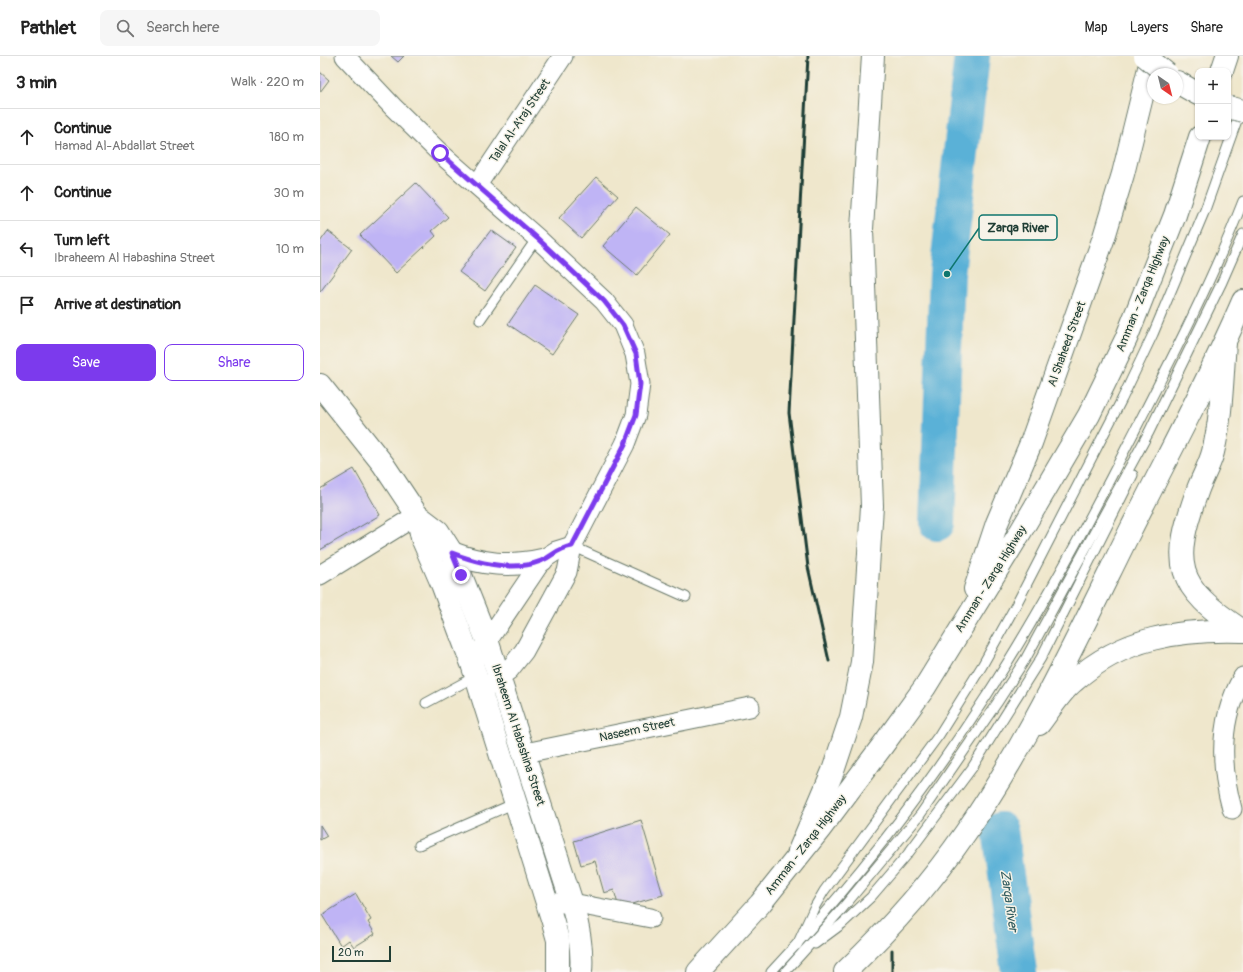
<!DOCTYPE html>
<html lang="en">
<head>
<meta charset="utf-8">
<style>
	:root { --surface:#fff; --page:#f6f6f6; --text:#222; --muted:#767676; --line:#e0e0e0; --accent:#7c3aed }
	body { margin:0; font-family:Pangolin,sans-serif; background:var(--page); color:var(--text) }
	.controls { position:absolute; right:12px; top:12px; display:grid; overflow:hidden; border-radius:8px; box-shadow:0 1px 3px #0004 }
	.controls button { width:36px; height:36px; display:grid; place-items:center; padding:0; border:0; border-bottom:1px solid var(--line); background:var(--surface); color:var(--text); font:20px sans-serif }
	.compass { position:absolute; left:827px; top:12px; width:36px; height:36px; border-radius:50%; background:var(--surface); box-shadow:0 1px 3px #0004; rotate:145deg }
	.scale { position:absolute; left:12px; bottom:10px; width:59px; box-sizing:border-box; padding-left:4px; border:2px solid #1f3d34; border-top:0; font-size:11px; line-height:14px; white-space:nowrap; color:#1f3d34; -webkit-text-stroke:3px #f7f3e8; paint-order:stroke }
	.stop { position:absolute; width:12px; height:12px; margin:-9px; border:3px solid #7c3aed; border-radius:50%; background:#fff }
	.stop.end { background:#7c3aed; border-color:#fff; box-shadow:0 1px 4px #0008 }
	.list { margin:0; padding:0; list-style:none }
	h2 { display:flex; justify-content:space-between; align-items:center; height:52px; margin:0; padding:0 16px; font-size:17px }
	h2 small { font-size:13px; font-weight:400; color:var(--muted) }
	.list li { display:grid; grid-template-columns:26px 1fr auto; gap:12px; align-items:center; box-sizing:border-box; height:56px; padding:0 16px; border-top:1px solid var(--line) }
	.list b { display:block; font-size:15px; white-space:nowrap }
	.list p { margin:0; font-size:13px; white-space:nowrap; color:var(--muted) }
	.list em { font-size:13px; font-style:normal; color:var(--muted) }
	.actions { display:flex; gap:8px; padding:12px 16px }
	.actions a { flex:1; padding:9px 0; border:1px solid var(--accent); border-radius:8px; text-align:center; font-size:14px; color:var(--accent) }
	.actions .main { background:var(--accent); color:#fff }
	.icon { flex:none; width:22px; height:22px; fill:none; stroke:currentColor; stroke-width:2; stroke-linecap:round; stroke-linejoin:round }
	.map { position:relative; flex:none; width:923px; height:916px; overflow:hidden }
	header { display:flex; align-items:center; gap:24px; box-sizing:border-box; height:56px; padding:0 20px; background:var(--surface); border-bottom:1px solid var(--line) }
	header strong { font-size:19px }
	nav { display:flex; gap:22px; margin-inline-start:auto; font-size:14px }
	.search { width:280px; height:36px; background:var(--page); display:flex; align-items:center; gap:10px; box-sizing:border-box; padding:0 14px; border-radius:8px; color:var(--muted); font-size:15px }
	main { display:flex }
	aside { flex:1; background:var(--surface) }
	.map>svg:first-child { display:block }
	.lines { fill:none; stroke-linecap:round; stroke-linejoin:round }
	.river { stroke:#5ab1d7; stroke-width:36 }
	.building { fill:#bfb4f5 }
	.service-casing { stroke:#687869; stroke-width:11 }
	.minor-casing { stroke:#687869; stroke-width:21 }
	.tertiary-casing { stroke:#687869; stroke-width:24 }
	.secondary-casing { stroke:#687869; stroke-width:24 }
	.trunk-casing { stroke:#687869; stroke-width:24 }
	.service { stroke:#fff; stroke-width:9 }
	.minor { stroke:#fff; stroke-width:19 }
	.tertiary { stroke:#fff; stroke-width:22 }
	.secondary { stroke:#fff; stroke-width:22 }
	.trunk { stroke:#fff; stroke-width:22 }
	.rail { stroke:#1f3d34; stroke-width:3 }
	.trunk-bridge-casing { stroke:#687869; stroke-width:24; stroke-linecap:butt }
	.trunk-bridge { stroke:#fff; stroke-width:22 }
	.route { stroke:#7c3aed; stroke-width:5 }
	.labels { text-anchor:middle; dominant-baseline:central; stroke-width:3; stroke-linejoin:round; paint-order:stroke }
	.street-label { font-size:12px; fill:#1f3d34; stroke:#f7f3e8 }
	.water-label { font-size:13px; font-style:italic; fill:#2e5a5d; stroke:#f7f3e8 }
	.leader { fill:none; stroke:#0f766e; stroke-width:1.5 }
	.callout-dot { fill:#0f766e; stroke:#f7f3e8; stroke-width:1.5 }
	.callout { fill:#f7f3e8; stroke:#0f766e; stroke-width:1.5 }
	.callout-label { font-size:13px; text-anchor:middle; font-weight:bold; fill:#1f3d34 }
</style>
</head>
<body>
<header>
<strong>Pathlet</strong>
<div class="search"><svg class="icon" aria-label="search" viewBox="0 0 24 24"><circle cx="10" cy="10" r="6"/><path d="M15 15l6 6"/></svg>Search here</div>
<nav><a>Map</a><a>Layers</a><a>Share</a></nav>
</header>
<main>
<aside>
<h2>3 min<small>Walk · 220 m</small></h2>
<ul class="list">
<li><svg class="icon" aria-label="ahead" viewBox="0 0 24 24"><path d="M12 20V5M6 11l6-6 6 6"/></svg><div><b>Continue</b><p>Hamad Al-Abdallat Street</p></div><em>180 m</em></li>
<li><svg class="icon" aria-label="ahead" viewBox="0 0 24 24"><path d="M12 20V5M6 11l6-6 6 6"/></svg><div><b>Continue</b></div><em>30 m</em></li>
<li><svg class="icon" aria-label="left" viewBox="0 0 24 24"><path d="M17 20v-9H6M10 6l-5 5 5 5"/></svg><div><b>Turn left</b><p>Ibraheem Al Habashina Street</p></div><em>10 m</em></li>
<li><svg class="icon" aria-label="arrive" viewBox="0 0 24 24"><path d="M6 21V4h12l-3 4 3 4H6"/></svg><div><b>Arrive at destination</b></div></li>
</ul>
<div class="actions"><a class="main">Save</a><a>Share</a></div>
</aside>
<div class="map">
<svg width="923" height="916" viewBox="0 0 923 916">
	<rect width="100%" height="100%" fill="#f7f3e8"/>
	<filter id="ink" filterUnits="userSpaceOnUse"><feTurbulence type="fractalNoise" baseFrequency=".025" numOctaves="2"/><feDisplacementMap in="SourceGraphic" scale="8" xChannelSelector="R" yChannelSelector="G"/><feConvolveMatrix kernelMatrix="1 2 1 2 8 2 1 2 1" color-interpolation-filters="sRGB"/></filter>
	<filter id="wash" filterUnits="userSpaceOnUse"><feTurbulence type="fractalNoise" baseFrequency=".012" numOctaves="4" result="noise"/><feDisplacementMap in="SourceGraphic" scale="16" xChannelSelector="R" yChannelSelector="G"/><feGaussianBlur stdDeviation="0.9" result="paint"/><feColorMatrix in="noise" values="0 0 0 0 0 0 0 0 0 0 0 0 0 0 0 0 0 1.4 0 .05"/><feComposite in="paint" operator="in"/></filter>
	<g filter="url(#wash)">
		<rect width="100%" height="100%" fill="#efe7cc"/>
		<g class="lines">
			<g class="river">
				<polyline points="617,467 627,218 652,0"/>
				<polyline points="680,774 699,916"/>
			</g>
		</g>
		<g id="blocks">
			<g class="building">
				<polygon points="71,0 84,0 78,6"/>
				<polygon points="0,16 9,24 0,36"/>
				<polygon points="276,121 298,140 261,182 239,162"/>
				<polygon points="96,127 128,161 112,175 116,180 76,217 40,179"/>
				<polygon points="316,151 350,179 317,219 283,190"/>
				<polygon points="171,174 196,192 165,235 139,216"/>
				<polygon points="8,175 32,193 0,236 0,186"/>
				<polygon points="215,229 259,259 232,298 188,268"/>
				<polygon points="34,413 60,459 0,494 0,433"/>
				<polygon points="321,764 343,839 299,852 294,834 284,837 275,805 261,809 254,785"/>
				<polygon points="0,769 7,780 0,784"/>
				<polygon points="36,838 51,864 48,866 55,878 34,891 29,884 21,890 2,859"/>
			</g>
		</g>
	</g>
	<g filter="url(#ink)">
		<use href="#blocks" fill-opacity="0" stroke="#687869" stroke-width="1"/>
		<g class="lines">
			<g class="service-casing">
				<g id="service">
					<polyline points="160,264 217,182"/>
					<polyline points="252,490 366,541"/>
					<polyline points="106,647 156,620"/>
					<polyline points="99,789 195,747"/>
					<polyline points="495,888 522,868 551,841 587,799 652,712 721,602 813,419"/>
					<polyline points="477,889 494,852 504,835 619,679 662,610 697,547 802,343 833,278 885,154 921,53"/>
					<path d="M451 916C531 831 604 737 667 639 720 557 766 471 810 384 850 306 891 227 923 145"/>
					<polyline points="465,916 521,854 600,759 677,647 706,602 829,376 902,226 923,178"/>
				</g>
			</g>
			<g class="minor-casing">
				<g id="minor">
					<polyline points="25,0 73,51 120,97 217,182 284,245 303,269 315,298 320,328 316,359 305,388 252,490 247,516 204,595 189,614 167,630"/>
					<polyline points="157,129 243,0"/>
					<polyline points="0,519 97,459"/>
					<polyline points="160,596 222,504 236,495 252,490"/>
					<polyline points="205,697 430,651"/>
					<path d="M912 753C900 709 899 662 923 621"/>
					<polyline points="227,847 252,847 331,862"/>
				</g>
			</g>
			<g class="tertiary-casing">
				<g id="tertiary">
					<path d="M905 287C902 323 902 360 893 396 890 408 883 420 878 433 851 508 854 530 923 575"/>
					<path d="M0 329 63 408 97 459 118 475 132 497 168 587 252 847C258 870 263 892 261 916"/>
					<polyline points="97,459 102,482 122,528 152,608 233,866 238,884 238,916"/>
					<path d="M132 497C163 509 190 511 222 504"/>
					<path d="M719 668C730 654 740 636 754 625 803 581 860 573 923 575"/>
				</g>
			</g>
			<g class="secondary-casing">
				<polyline id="secondary" points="479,795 513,715 531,661 542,606 552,450 542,173 553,0"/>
			</g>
			<g class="trunk-casing">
				<g id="trunk">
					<polyline points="902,15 907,0"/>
					<polyline points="857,26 878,38"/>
					<polyline points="655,533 677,467 711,387 784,181 803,118 832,0"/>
					<polyline points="378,916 440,848 500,773 563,689 605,631 701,475 769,359 806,283 855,159 880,81"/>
					<path d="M525 916C569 874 611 827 646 776 711 682 759 578 810 475 848 399 889 324 923 245"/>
				</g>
			</g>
			<use href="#service" class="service"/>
			<use href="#minor" class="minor"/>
			<use href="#tertiary" class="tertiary"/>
			<use href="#secondary" class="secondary"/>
			<use href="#trunk" class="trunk"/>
			<g class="rail">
				<polyline points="488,0 469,357 488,511 509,605"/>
				<polyline points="572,916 572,894"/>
			</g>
			<g class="trunk-bridge-casing">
				<g id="trunk-bridge">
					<polyline points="825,0 847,18"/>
					<polyline points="908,51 923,55"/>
				</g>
			</g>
			<use href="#trunk-bridge" class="trunk-bridge"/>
		</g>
	</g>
	<g class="lines" filter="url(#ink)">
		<path class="route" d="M120 97 217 182 284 245 303 269 316 298 320 328 316 359 305 388 252 490C235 493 234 500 221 505 193 516 158 507 132 497L141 519"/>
	</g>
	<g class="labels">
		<g class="street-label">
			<text transform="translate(200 65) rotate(-56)">Talal Al-A’raj Street</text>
			<text transform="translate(823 238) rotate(-68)">Amman - Zarqa Highway</text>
			<text transform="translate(747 288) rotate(-70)">Al Shaheed Street</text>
			<text transform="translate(671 523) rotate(-58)">Amman - Zarqa Highway</text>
			<text transform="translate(317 674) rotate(-12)">Naseem Street</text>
			<text transform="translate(198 679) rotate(72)">Ibraheem Al Habashina Street</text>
			<text transform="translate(486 789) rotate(-52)">Amman - Zarqa Highway</text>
		</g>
		<g class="water-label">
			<text transform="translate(689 845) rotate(82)">Zarqa River</text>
		</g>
	</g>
	<path class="leader" d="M627 218L659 172"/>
	<circle class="callout-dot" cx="627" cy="218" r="4"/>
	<rect class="callout" x="659" y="159" width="78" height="25" rx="4"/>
	<g class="callout-label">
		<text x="698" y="176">Zarqa River</text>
	</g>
</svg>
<div class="controls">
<button>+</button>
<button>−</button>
</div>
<svg class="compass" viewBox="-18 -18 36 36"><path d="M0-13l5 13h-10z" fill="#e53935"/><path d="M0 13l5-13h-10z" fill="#767676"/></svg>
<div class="scale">20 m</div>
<div class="stop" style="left:120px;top:97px"></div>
<div class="stop end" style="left:141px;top:519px"></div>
</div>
</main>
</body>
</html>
